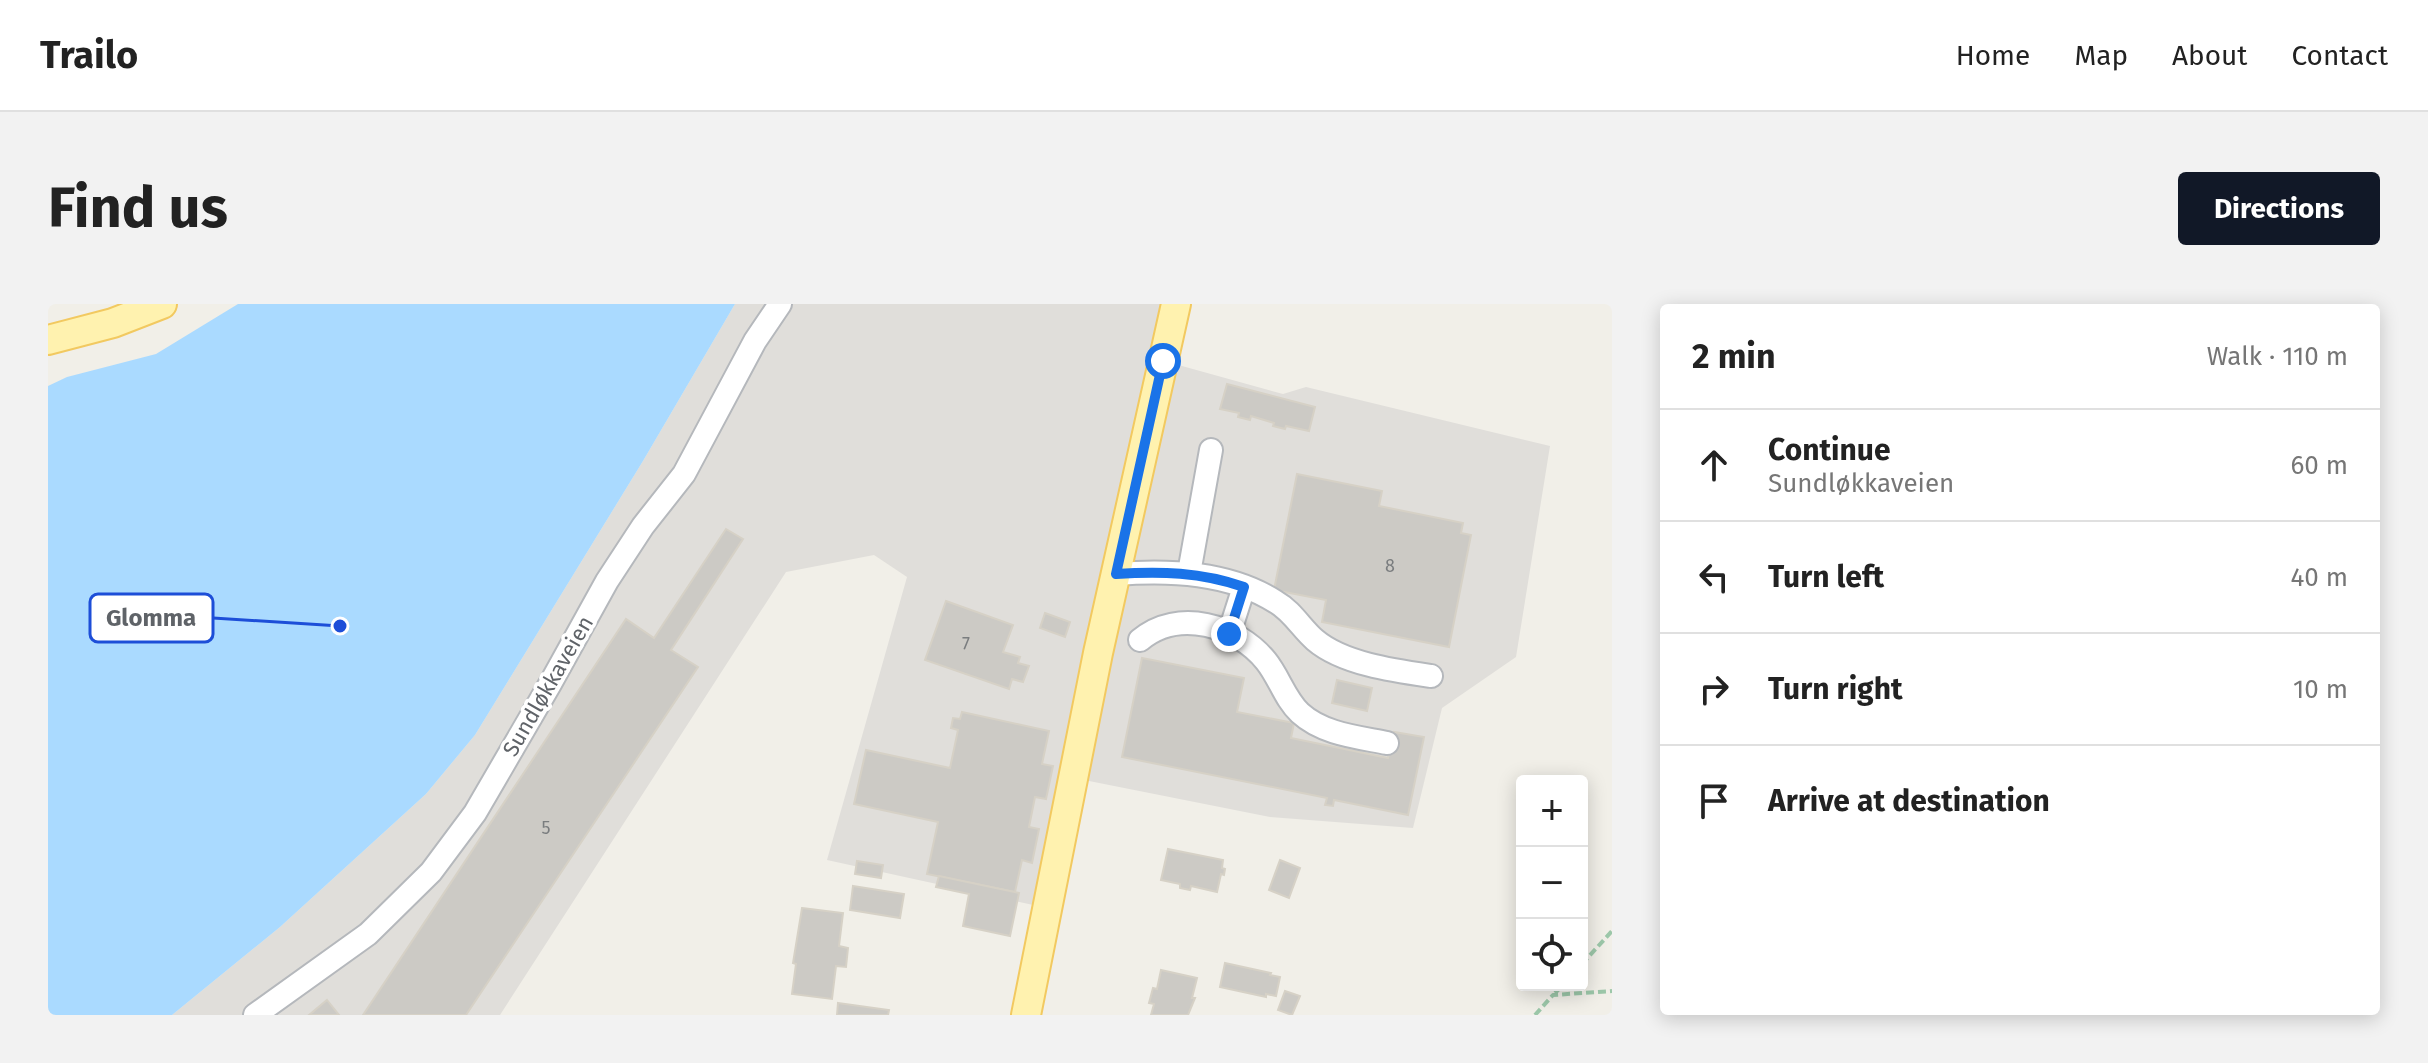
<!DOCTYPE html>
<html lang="en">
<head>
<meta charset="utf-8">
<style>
	:root { --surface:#fff; --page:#f2f2f2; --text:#222; --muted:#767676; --line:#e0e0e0; --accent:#111827 }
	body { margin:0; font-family:"Fira Sans",sans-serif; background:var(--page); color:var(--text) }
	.controls { position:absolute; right:24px; bottom:24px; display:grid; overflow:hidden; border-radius:8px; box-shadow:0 4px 20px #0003 }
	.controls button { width:72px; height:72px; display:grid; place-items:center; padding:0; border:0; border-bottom:2px solid var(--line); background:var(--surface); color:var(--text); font:40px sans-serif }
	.stop { position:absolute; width:24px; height:24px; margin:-18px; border:6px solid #1a73e8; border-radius:50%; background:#fff }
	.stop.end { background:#1a73e8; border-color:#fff; box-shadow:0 2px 8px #0008 }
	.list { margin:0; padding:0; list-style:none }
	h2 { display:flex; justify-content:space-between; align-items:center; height:104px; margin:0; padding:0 32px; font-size:34px }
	h2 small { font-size:26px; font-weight:400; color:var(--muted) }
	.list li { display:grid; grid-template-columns:52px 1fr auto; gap:24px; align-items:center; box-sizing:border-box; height:112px; padding:0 32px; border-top:2px solid var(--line) }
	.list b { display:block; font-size:30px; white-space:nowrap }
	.list p { margin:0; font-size:26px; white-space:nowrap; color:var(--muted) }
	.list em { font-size:26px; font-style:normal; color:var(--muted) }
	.icon { flex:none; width:44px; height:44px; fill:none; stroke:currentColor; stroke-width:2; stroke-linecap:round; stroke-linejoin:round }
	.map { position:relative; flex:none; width:1564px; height:711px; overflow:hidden; border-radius:8px }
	header { display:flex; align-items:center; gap:48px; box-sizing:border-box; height:112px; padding:0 40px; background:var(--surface); border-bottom:2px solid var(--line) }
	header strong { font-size:38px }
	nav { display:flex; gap:44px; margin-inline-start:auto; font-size:28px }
	.intro { display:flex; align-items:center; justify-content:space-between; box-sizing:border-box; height:192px; padding:0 48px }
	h1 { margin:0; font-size:56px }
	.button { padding:20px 36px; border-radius:8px; background:var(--accent); color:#fff; font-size:28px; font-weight:700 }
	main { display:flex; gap:48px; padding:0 48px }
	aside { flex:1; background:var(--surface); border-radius:8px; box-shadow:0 4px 20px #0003 }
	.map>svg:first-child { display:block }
	.industrial { fill:#e0deda }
	.water { fill:#aadaff }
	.building { fill:#cccac5; stroke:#d6d1c6; stroke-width:2 }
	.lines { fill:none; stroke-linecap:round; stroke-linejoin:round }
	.minor-casing { stroke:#b5b8bc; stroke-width:26 }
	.major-casing { stroke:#f2c960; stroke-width:32 }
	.path { stroke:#9cc7a9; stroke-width:4; stroke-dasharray:8 4; stroke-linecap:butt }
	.minor { stroke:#fff; stroke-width:22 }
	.major { stroke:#fff2af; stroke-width:28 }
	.route { stroke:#1a73e8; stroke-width:10 }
	.labels { text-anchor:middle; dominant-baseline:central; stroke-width:7; stroke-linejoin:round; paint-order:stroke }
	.number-label { font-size:18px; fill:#7a7d7f }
	.street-label { font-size:22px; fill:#5f6368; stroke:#fff }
	.leader { fill:none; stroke:#1d4ed8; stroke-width:3 }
	.callout-dot { fill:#1d4ed8; stroke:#fff; stroke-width:3 }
	.callout { fill:#fff; stroke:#1d4ed8; stroke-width:3 }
	.callout-label { font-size:24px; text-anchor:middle; font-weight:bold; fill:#5f6368 }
</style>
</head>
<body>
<header>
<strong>Trailo</strong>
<nav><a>Home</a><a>Map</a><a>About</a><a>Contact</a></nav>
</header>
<div class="intro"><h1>Find us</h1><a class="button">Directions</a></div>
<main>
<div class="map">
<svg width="1564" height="711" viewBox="0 0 1564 711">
	<rect width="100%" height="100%" fill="#f1efe8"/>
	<polygon class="industrial" points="687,0 1128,0 1116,57 1235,90 1258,83 1502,142 1468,353 1394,404 1365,524 1222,513 1026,474 999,604 779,556 859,273 826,251 738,268 452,711 124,711 232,623 378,490 427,431 595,157"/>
	<polygon class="water" points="190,0 687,0 595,157 427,431 378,490 232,623 124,711 0,711 0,82 19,73 108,50"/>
	<g class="building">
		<polygon points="1179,80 1267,103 1261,127 1238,122 1237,125 1225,122 1226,119 1203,112 1202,116 1190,113 1191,109 1172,105"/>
		<polygon points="1249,170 1334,187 1331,202 1415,219 1413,229 1423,231 1401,343 1274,318 1278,296 1226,286"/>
		<polygon points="678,225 695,235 623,346 650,363 418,711 315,711 578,315 606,334"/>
		<polygon points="898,297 965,321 955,348 972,353 970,359 981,362 975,378 964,375 961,385 877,356"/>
		<polygon points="997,309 1022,318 1017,333 992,324"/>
		<polygon points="1094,354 1196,374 1189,408 1246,419 1243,434 1340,454 1346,428 1376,433 1360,511 1286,496 1285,502 1277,501 1279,494 1074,453"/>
		<polygon points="1289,376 1324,384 1319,407 1284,399"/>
		<polygon points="914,408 1001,427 994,460 1005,462 998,495 987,493 981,523 991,525 984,559 974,556 967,588 879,570 890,518 806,500 818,446 902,464 910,426 903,424 905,414 912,415"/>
		<polygon points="1120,545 1175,556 1174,564 1177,565 1176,571 1173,570 1169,588 1143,582 1142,586 1132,584 1132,580 1113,576"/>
		<polygon points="1232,556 1252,564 1241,594 1221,586"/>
		<polygon points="809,557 835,561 833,574 807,570"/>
		<polygon points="891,572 971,589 962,632 915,622 921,590 888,583"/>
		<polygon points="805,582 856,590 852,614 802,606"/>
		<polygon points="754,604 795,609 791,642 800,644 798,663 788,662 784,695 744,690 748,660 745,659"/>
		<polygon points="1177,659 1223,669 1222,671 1232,673 1228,692 1218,690 1218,693 1172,683"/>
		<polygon points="1113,666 1149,674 1144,694 1147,694 1140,711 1103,711 1106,700 1101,699 1105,684 1109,685"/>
		<polygon points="1237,687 1252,692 1244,711 1230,706"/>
		<polygon points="279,696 291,711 261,711"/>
		<polygon points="790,699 841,706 840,711 789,711"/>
	</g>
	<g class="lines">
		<g class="minor-casing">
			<g id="minor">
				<polyline points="1141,269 1163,146"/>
				<path d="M1068 270C1122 266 1181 268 1228 298 1244 307 1254 325 1267 336 1295 360 1348 367 1383 372"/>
				<polyline points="1181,330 1196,283"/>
				<path d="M1092 336C1130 304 1189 321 1218 357 1231 373 1237 395 1252 409 1275 430 1309 433 1339 439"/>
				<polyline points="207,711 320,630 383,568 427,509 502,380 559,277 595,222 636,170 707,37 732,0"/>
			</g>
		</g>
		<g class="major-casing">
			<g id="major">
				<polyline points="0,36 65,19 114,0"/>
				<polyline points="978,711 1050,349 1128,0"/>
			</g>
		</g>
		<g class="path">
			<polyline points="1534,660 1564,627"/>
			<polyline points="1507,689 1515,681"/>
			<polyline points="1487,711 1505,691 1564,687"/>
		</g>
		<use href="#minor" class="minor"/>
		<use href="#major" class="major"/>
	</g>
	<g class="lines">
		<path class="route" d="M1115 57 1068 270C1112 267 1153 268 1196 283L1181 330"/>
	</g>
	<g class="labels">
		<g class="number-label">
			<text x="1342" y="262">8</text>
			<text x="918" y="340">7</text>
			<text x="498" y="524">5</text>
		</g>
		<g class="street-label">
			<text transform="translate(500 382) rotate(-60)">Sundløkkaveien</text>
		</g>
	</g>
	<path class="leader" d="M292 322L165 314"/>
	<circle class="callout-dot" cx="292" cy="322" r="8"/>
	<rect class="callout" x="42" y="290" width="123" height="48" rx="8"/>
	<g class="callout-label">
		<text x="103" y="322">Glomma</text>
	</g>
</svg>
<div class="controls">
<button>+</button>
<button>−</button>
<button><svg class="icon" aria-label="locate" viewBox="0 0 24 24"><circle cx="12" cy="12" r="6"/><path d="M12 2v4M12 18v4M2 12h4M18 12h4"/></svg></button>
</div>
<div class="stop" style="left:1115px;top:57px"></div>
<div class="stop end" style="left:1181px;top:330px"></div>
</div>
<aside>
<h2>2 min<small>Walk · 110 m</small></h2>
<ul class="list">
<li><svg class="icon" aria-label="ahead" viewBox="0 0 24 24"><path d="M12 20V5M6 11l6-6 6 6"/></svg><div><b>Continue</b><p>Sundløkkaveien</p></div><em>60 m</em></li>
<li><svg class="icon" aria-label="left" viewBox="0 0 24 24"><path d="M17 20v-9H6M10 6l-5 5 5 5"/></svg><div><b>Turn left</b></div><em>40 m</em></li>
<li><svg class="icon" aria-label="right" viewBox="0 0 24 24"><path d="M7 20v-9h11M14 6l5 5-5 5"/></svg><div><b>Turn right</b></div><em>10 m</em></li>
<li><svg class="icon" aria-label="arrive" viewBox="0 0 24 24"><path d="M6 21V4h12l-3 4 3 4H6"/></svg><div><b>Arrive at destination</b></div></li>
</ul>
</aside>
</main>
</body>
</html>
